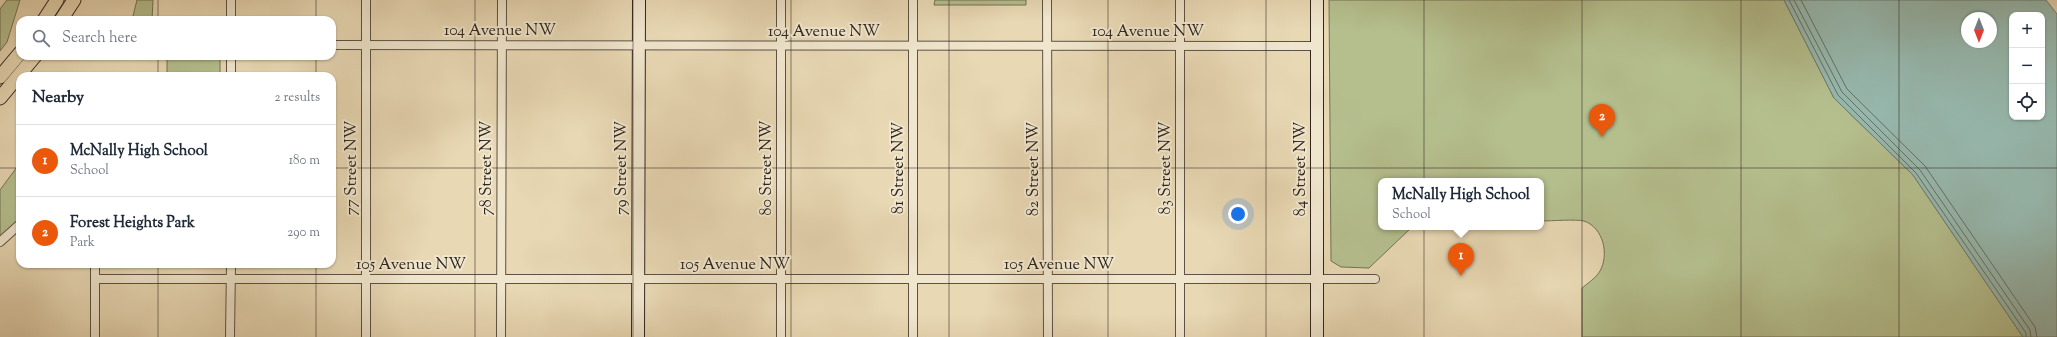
<!DOCTYPE html>
<html lang="en">
<head>
<meta charset="utf-8">
<style>
	:root { --surface:#fff; --page:#f2f2f3; --text:#1f2937; --muted:#747a83; --line:#e0e1e3; --accent:#ea580c }
	body { margin:0; font-family:"Sorts Mill Goudy",serif; background:var(--page); color:var(--text) }
	.controls { position:absolute; right:12px; top:12px; display:grid; overflow:hidden; border-radius:8px; box-shadow:0 1px 3px #0004 }
	.controls button { width:36px; height:36px; display:grid; place-items:center; padding:0; border:0; border-bottom:1px solid var(--line); background:var(--surface); color:var(--text); font:20px sans-serif }
	.compass { position:absolute; left:1961px; top:12px; width:36px; height:36px; border-radius:50%; background:var(--surface); box-shadow:0 1px 3px #0004; rotate:180deg }
	.you { position:absolute; left:1238px; top:214px; width:14px; height:14px; margin:-10px; border:3px solid #fff; border-radius:50%; background:#1a73e8; box-shadow:0 0 0 6px #1a73e833 }
	.badge { display:grid; place-items:center; width:26px; height:26px; border-radius:50%; background:var(--accent); color:#fff; font-size:13px; font-weight:700 }
	.pin { position:absolute; translate:-50% -33px; filter:drop-shadow(0 1px 2px #0008) }
	.pin::after { content:''; position:absolute; top:21px; width:14px; height:12px; background:inherit; clip-path:polygon(0 0,100% 0,50% 100%) }
	.popup { position:absolute; left:1378px; top:178px; width:166px; height:52px; box-sizing:border-box; display:grid; place-content:center; border-radius:8px; background:var(--surface); filter:drop-shadow(0 1px 3px #0005); font-size:13px; white-space:nowrap; color:var(--muted) }
	.popup b { font-size:15px; color:var(--text) }
	.popup::after { content:''; position:absolute; left:50%; top:100%; margin-left:-8px; border:8px solid transparent; border-top-color:var(--surface) }
	.list { margin:0; padding:0; list-style:none }
	h2 { display:flex; justify-content:space-between; align-items:center; height:52px; margin:0; padding:0 16px; font-size:17px }
	h2 small { font-size:13px; font-weight:400; color:var(--muted) }
	.list li { display:grid; grid-template-columns:26px 1fr auto; gap:12px; align-items:center; box-sizing:border-box; height:72px; padding:0 16px; border-top:1px solid var(--line) }
	.list b { display:block; font-size:15px; white-space:nowrap }
	.list p { margin:0; font-size:13px; white-space:nowrap; color:var(--muted) }
	.list em { font-size:13px; font-style:normal; color:var(--muted) }
	.icon { flex:none; width:22px; height:22px; fill:none; stroke:currentColor; stroke-width:2; stroke-linecap:round; stroke-linejoin:round }
	.map { position:relative; flex:none; width:2057px; height:337px; overflow:hidden }
	.search { position:absolute; background:var(--surface); box-shadow:0 1px 3px #0004; left:16px; top:16px; width:320px; height:44px; display:flex; align-items:center; gap:10px; box-sizing:border-box; padding:0 14px; border-radius:12px; color:var(--muted); font-size:15px }
	.panel { position:absolute; background:var(--surface); box-shadow:0 1px 3px #0004; left:16px; top:72px; width:320px; height:196px; border-radius:12px }
	.map>svg:first-child { display:block }
	.green { fill:#b5bf8e; stroke:#727256 }
	.water { fill:#97b9af; stroke:#6d7e75; fill-rule:evenodd }
	.lines { fill:none; stroke-linecap:round; stroke-linejoin:round }
	.shore { stroke:#637066; stroke-width:1 }
	.street-casing { stroke:#5d5243; stroke-width:10 }
	.secondary-casing { stroke:#2f261d; stroke-width:14 }
	.primary-casing { stroke:#2f261d; stroke-width:15 }
	.street { stroke:#f0e6ce; stroke-width:8 }
	.secondary { stroke:#f0e6ce; stroke-width:12 }
	.primary { stroke:#e8d8b4; stroke-width:13 }
	.grid { fill:none; stroke:#2f261d; stroke-width:1; stroke-opacity:0.55 }
	.labels { text-anchor:middle; dominant-baseline:central; stroke-width:4; stroke-linejoin:round; paint-order:stroke }
	.street-label { font-size:16px; fill:#2f261d; stroke:#f0e6ce }
</style>
</head>
<body>
<div class="map">
<svg width="2057" height="337" viewBox="0 0 2057 337">
	<rect width="100%" height="100%" fill="#e8d8b4"/>
	<filter id="stains"><feTurbulence type="fractalNoise" baseFrequency=".005" numOctaves="4"/><feColorMatrix values="0 0 0 0 .2 0 0 0 0 .09 0 0 0 0 .02 0 0 0 .5 -.17"/></filter>
	<radialGradient id="worn" r=".72"><stop offset=".6" stop-color="#630" stop-opacity="0"/><stop offset="1" stop-color="#630" stop-opacity=".3"/></radialGradient>
	<g class="green">
		<polygon points="7,0 20,0 7,42 0,51 0,9"/>
		<polygon points="137,0 153,0 152,20 132,20"/>
		<polygon points="935,0 1026,0 1026,5 934,5"/>
		<path d="M1329 0H1784L1834 98 1913 175 2023 337H1582V288C1588 283 1596 278 1600 271 1609 255 1604 228 1584 221 1577 219 1550 221 1541 221V181H1381V227H1412L1369 268 1341 267 1331 261Z"/>
		<polygon points="167,56 216,56 220,60 220,76 167,76"/>
		<polygon points="20,163 20,224 0,242 0,190"/>
	</g>
	<path class="water" d="M1784 0H2046L2057 14V337H2023L1913 175 1834 98ZM2012 15H2042V117H2012ZM1967 18H1991V42H1967Z"/>
	<g class="lines">
		<g class="shore">
			<polyline points="1789,0 1838,95 1916,173 2026,333 2026,337"/>
			<polyline points="1794,0 1842,92 1920,170 2030,330 2031,337"/>
			<polyline points="1801,0 1847,89 1925,166 2035,327 2037,337"/>
		</g>
		<g class="street-casing">
			<g id="street">
				<polyline points="231,0 231,20"/>
				<polyline points="913,0 913,337"/>
				<polyline points="1047,0 1048,337"/>
				<polyline points="332,45 1317,46"/>
				<polyline points="231,76 231,56"/>
				<polyline points="0,242 20,224"/>
				<polyline points="95,264 95,337"/>
				<polyline points="95,279 1375,279"/>
				<polyline points="230,337 231,264"/>
				<polyline points="366,337 366,0"/>
				<polyline points="501,337 502,0"/>
				<polyline points="781,337 781,0"/>
				<polyline points="1180,337 1180,0"/>
			</g>
		</g>
		<g class="secondary-casing">
			<g id="secondary">
				<polyline points="638,337 639,0"/>
				<polyline points="1317,337 1317,0"/>
			</g>
		</g>
		<g class="primary-casing">
			<g id="primary">
				<polyline points="44,20 57,0"/>
				<polyline points="61,20 74,0"/>
				<polyline points="0,77 20,53"/>
				<polyline points="0,98 35,56"/>
			</g>
		</g>
		<use href="#street" class="street"/>
		<use href="#secondary" class="secondary"/>
		<use href="#primary" class="primary"/>
	</g>
	<path class="grid" d="M158 0V20M316 0V20M475 0V337M633 0V337M791 0V337M949 0V337M1108 0V337M1266 0V337M1424 0V337M1582 0V337M1741 0V337M1899 0V337M158 56V76M316 56V76M0 168H20M332 168H2057M158 264V337M316 264V337"/>
	<g class="labels">
		<g class="street-label">
			<text x="500" y="31">104 Avenue NW</text>
			<text x="824" y="32">104 Avenue NW</text>
			<text x="1148" y="32">104 Avenue NW</text>
			<text transform="translate(352 168) rotate(-90)">77 Street NW</text>
			<text transform="translate(487 168) rotate(-90)">78 Street NW</text>
			<text transform="translate(622 168) rotate(-90)">79 Street NW</text>
			<text transform="translate(767 168) rotate(-90)">80 Street NW</text>
			<text transform="translate(899 168) rotate(-90)">81 Street NW</text>
			<text transform="translate(1166 168) rotate(-90)">83 Street NW</text>
			<text transform="translate(1034 169) rotate(-90)">82 Street NW</text>
			<text transform="translate(1301 169) rotate(-90)">84 Street NW</text>
			<text x="411" y="265">105 Avenue NW</text>
			<text x="735" y="265">105 Avenue NW</text>
			<text x="1059" y="265">105 Avenue NW</text>
		</g>
	</g>
	<rect width="100%" height="100%" filter="url(#stains)"/>
	<rect width="100%" height="100%" fill="url(#worn)"/>
</svg>
<div class="controls">
<button>+</button>
<button>−</button>
<button><svg class="icon" aria-label="locate" viewBox="0 0 24 24"><circle cx="12" cy="12" r="6"/><path d="M12 2v4M12 18v4M2 12h4M18 12h4"/></svg></button>
</div>
<svg class="compass" viewBox="-18 -18 36 36"><path d="M0-13l5 13h-10z" fill="#e53935"/><path d="M0 13l5-13h-10z" fill="#747a83"/></svg>
<div class="you"></div>
<div class="pin badge" style="left:1461px;top:276px">1</div>
<div class="popup"><b>McNally High School</b>School</div>
<div class="pin badge" style="left:1602px;top:137px">2</div>
<div class="search"><svg class="icon" aria-label="search" viewBox="0 0 24 24"><circle cx="10" cy="10" r="6"/><path d="M15 15l6 6"/></svg>Search here</div>
<section class="panel">
<h2>Nearby<small>2 results</small></h2>
<ul class="list">
<li><span class="badge">1</span><div><b>McNally High School</b><p>School</p></div><em>180 m</em></li>
<li><span class="badge">2</span><div><b>Forest Heights Park</b><p>Park</p></div><em>290 m</em></li>
</ul>
</section>
</div>
</body>
</html>
